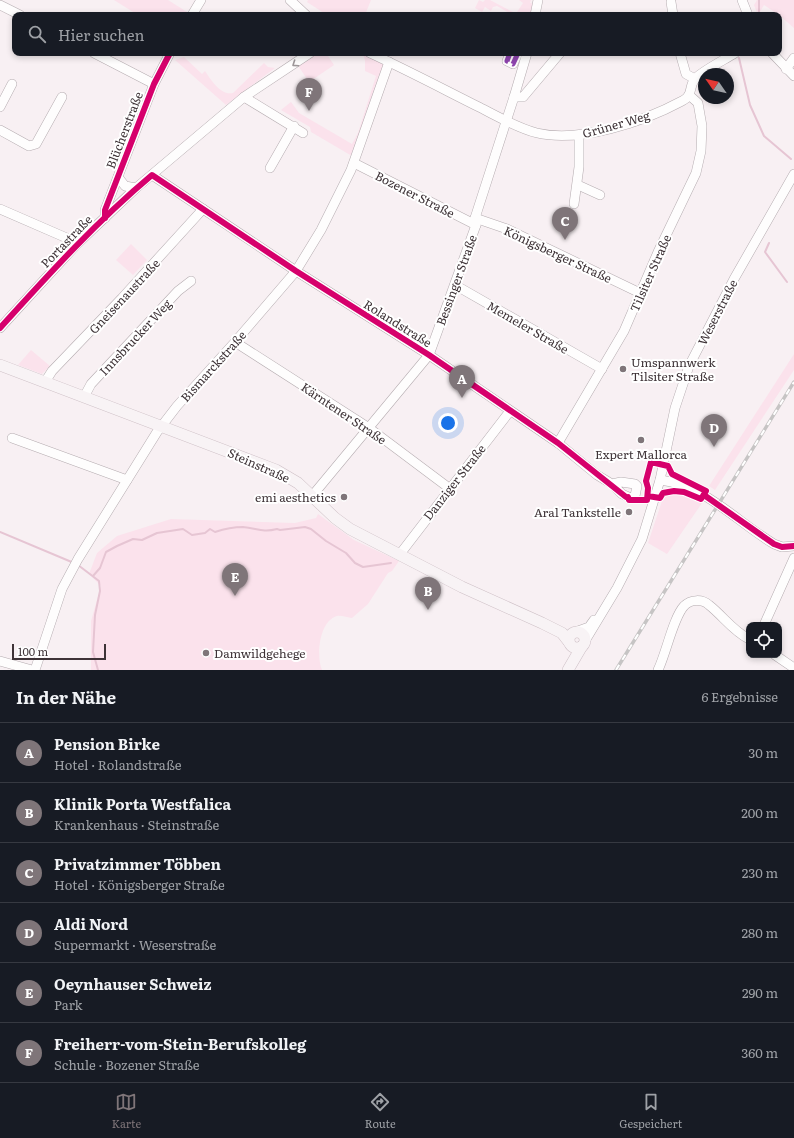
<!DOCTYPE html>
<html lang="de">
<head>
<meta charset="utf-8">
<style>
	:root { --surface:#171b24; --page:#242831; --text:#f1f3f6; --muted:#9ea1a6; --line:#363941; --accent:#7f7579 }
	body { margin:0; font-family:Literata,serif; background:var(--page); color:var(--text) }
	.controls { position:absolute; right:12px; bottom:12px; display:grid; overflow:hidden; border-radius:8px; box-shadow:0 2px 6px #0003 }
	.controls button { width:36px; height:36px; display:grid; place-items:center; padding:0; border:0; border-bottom:1px solid var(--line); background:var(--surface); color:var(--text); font:20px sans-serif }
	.compass { position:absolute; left:698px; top:68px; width:36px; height:36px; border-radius:50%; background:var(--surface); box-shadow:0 2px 6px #0003; rotate:304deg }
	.scale { position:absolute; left:12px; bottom:10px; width:94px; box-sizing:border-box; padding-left:4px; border:2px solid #3e3337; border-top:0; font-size:11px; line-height:14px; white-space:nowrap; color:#3e3337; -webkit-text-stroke:3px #fff; paint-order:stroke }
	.you { position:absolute; left:448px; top:423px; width:14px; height:14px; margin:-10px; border:3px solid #fff; border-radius:50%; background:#1a73e8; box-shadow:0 0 0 6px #1a73e833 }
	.badge { display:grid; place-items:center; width:26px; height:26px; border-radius:50%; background:var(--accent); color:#fff; font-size:13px; font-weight:700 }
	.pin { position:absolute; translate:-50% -33px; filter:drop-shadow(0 1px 2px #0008) }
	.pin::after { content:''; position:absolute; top:21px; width:14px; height:12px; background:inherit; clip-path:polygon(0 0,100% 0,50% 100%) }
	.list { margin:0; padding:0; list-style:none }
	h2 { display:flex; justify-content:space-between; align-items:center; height:52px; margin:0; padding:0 16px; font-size:17px }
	h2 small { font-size:13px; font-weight:400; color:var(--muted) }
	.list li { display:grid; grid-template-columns:26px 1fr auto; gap:12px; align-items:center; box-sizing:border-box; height:60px; padding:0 16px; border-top:1px solid var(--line) }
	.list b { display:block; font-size:15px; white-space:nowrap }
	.list p { margin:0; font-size:13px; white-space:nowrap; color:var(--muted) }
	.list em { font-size:13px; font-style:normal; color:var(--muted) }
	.icon { flex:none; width:22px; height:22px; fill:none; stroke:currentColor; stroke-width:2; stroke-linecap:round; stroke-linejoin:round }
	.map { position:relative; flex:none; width:794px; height:670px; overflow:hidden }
	.search { position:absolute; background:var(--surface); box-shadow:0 2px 6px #0003; left:12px; right:12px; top:12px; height:44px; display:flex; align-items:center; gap:10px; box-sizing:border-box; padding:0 14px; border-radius:8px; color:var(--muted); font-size:15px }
	.sheet { height:412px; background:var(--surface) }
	nav { display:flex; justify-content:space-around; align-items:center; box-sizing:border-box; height:56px; border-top:1px solid var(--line); background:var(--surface); font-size:11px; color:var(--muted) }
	nav a { display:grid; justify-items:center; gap:2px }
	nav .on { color:var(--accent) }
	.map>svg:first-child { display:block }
	.green { fill:#fbe2ec }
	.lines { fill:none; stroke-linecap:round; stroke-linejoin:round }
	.stream { stroke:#e6c5d3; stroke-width:2 }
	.minor-casing { stroke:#b5acb0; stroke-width:10 }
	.major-casing { stroke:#cdbfc5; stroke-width:12 }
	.minor { stroke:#fefdfd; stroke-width:9 }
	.major { stroke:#f8f3f5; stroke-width:11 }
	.rail-casing { stroke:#c6c4c4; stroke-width:3.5 }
	.rail { stroke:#fff; stroke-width:2; stroke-dasharray:6; stroke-linecap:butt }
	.quiet { stroke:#8e44ad; stroke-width:5; stroke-dasharray:10 5; stroke-linecap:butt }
	.cycleway-casing { stroke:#fff; stroke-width:8 }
	.cycleway { stroke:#d6006c; stroke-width:6 }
	.oneway { stroke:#9e989a }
	.poi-dot { fill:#7f7579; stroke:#fff; stroke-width:1.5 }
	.labels { text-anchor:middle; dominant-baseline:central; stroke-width:4; stroke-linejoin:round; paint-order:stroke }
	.street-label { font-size:12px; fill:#3e3337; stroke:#fff }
	.poi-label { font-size:12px; fill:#3e3337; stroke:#fff; text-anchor:start }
</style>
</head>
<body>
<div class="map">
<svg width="794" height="670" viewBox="0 0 794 670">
	<rect width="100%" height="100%" fill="#f8f0f3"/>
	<g class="green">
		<polygon points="114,0 168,0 187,12 185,15 138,15"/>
		<polygon points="308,0 371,0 365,15 327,15 307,2"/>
		<polygon points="479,0 483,2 485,0 490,0 513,12 511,14 497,6 493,7 491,11 485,7 482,12 475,8"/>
		<polygon points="519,0 531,0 530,3 535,4 533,12 529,12 529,15 515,15 523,3"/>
		<polygon points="757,0 794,0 794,28 779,15 764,5 758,15 754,5"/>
		<polygon points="313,53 326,53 334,65 309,82 297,64"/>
		<polygon points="363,53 387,64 352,156 311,132 310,127 281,110 291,102 299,113 352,144 358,133 376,76 365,71 365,61"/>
		<path d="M184 57 202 74 205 71C211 80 221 96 233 93L264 63 268 67 275 68 226 105 175 60Z"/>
		<polygon points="131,244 147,260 133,275 116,260"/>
		<polygon points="31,350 50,366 42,374 18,365"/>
		<polygon points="794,354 794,370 715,490 709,486"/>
		<polygon points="675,492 686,495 702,503 667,554 648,543 663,498 666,493"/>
		<path d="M318 514 354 540 399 561 392 571 388 573 368 604 352 618C348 618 341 615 337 616 319 621 316 656 322 670H91V621L101 586 89 574 97 553 117 536 171 519 295 523 316 518Z"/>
	</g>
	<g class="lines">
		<g class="stream">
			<polyline points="759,14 759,0"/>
			<polyline points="739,58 750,105 764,136 791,159"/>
			<polyline points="769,243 765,252 787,282"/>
			<polyline points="0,532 74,563"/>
			<polyline points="78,565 99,581 100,591 95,615 93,652 98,670"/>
			<path d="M93 576 100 568 106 552 117 546 133 539 142 540 157 533 183 529 192 535 205 533 210 529 215 532C224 529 233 527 243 527 257 528 262 533 277 529L280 530 305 527 311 529 326 541 346 553 355 563 363 567 391 563"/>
		</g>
		<g class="minor-casing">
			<g id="minor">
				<polyline points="290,0 306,15"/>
				<polyline points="742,0 748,15"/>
				<polyline points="671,2 673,15"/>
				<polyline points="0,5 20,15"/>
				<polyline points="192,15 201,0"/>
				<polyline points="535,15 538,0"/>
				<polyline points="94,53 154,84"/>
				<path d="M370 53C407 70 443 89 479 107 497 116 517 128 537 133 580 143 643 122 682 101 694 95 688 87 695 79 700 72 726 59 735 53"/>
				<polyline points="510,53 507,61 513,64 518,53"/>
				<polyline points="680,53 686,74 695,79"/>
				<polyline points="772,53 794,76"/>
				<polyline points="786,69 794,58"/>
				<polyline points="244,97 303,133"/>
				<polyline points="514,97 523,97 560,53"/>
				<polyline points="0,107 12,84"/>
				<polyline points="0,130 29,146 36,144 62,97"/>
				<polyline points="354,163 476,225"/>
				<polyline points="270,168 294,126"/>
				<polyline points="152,175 296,271 429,355 558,443 597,475 612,484 622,494 631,498 635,496 637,486 635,484 621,482 612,484"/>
				<polyline points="118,177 125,186 136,188"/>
				<polyline points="578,185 600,195"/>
				<polyline points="574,204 579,167 579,136"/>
				<polyline points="0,209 69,239 77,244"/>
				<polyline points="105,218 105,210 154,84 170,53"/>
				<polyline points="475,218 507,229 640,293"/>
				<polyline points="455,285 602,369"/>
				<polyline points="0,328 77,244 136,188 244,97 310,53"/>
				<polyline points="235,342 369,428 449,488"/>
				<polyline points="45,382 52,371 122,298 203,209"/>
				<polyline points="84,397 91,384 178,291 191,281"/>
				<polyline points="12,438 127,480"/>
				<polyline points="558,443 624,331 658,252 696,173 701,151 702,126 698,103 689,95"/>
				<path d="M660 480C705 485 737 522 774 544L782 547 794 546"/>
				<polyline points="312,496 429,355 476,225 475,218 514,97 527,53"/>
				<polyline points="400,554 510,411"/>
				<polyline points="764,625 794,558"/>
				<polyline points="578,631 589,627 594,620"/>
				<polyline points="585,641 617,588 642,539 660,480 675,408 689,366 734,279 794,174"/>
				<polyline points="775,655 794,668"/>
				<polyline points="0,661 32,670"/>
				<polyline points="35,670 62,589 78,559 157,432 177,406 235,342 296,271 321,230 351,170 389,62"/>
				<path d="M658 670C666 654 673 618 684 606 691 599 702 599 709 605 723 616 733 631 749 639"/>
			</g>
		</g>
		<g class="major-casing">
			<g id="major">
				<polyline points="0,365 276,470 298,483 335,518 350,529 462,587 542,623 562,633 569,642"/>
				<circle cx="577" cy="640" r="8"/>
				<polyline points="568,670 582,646"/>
			</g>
		</g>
		<use href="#minor" class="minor"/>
		<use href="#major" class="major"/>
		<g class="rail-casing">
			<polyline id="rail" points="616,670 794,382"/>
		</g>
		<use href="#rail" class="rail"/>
		<polyline class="quiet" points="510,53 507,61 513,64 518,53"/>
		<g class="cycleway-casing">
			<g id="cycleway">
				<polyline points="105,218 105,210 154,84 170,53"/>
				<path d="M0 328C48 275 97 221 152 175L296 271 429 355 558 443 626 497"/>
				<polyline points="704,495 774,544 782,547 794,546"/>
				<polyline points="628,497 629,500 647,500 648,488 646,481 651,462 668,466 672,474 706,491 701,499 684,492 674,491 663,493 660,498 648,496"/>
			</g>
		</g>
		<use href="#cycleway" class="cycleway"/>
	</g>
	<defs><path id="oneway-chevron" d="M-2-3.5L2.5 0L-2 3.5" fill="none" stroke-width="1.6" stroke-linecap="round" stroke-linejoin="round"/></defs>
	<use class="oneway" href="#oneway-chevron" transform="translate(295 64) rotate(146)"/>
	<g class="poi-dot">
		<circle cx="623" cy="369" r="4"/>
		<circle cx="641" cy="440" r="4"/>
		<circle cx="344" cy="497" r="4"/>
		<circle cx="629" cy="512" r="4"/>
		<circle cx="206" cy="653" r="4"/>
	</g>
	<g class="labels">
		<g class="street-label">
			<text transform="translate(616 124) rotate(-16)">Grüner Weg</text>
			<text transform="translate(124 130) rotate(-69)">Blücherstraße</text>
			<text transform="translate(415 194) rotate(27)">Bozener Straße</text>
			<text transform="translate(66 241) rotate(-46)">Portastraße</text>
			<text transform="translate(558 254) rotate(25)">Königsberger Straße</text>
			<text transform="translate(650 273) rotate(-66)">Tilsiter Straße</text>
			<text transform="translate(456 280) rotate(-70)">Bessinger Straße</text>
			<text transform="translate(124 296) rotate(-47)">Gneisenaustraße</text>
			<text transform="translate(717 312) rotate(-63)">Weserstraße</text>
			<text transform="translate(398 323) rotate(32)">Rolandstraße</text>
			<text transform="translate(528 327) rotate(30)">Memeler Straße</text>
			<text transform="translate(135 337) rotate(-47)">Innsbrucker Weg</text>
			<text transform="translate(213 366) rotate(-48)">Bismarckstraße</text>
			<text transform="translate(344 413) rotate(34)">Kärntener Straße</text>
			<text transform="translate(259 465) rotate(24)">Steinstraße</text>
			<text transform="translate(454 482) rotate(-52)">Danziger Straße</text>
		</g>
		<g class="poi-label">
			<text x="631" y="362">Umspannwerk<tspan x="631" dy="14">Tilsiter Straße</tspan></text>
			<text x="641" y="454" text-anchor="middle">Expert Mallorca</text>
			<text x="336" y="497" text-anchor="end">emi aesthetics</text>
			<text x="621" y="512" text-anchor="end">Aral Tankstelle</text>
			<text x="214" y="653">Damwildgehege</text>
		</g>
	</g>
</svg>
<div class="controls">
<button><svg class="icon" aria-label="locate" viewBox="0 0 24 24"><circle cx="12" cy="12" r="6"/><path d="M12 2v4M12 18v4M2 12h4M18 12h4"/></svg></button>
</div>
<svg class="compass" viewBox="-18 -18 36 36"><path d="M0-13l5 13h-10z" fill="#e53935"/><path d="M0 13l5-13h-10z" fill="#9ea1a6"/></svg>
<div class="scale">100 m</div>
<div class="you"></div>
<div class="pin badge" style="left:462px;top:398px">A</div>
<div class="pin badge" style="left:428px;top:610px">B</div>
<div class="pin badge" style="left:565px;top:240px">C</div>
<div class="pin badge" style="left:714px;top:447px">D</div>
<div class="pin badge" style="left:235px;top:596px">E</div>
<div class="pin badge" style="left:309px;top:111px">F</div>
<div class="search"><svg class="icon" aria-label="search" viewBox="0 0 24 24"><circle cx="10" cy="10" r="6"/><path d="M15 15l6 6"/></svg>Hier suchen</div>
</div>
<section class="sheet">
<h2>In der Nähe<small>6 Ergebnisse</small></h2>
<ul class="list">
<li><span class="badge">A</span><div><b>Pension Birke</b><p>Hotel · Rolandstraße</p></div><em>30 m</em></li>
<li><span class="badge">B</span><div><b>Klinik Porta Westfalica</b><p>Krankenhaus · Steinstraße</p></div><em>200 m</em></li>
<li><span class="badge">C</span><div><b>Privatzimmer Többen</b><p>Hotel · Königsberger Straße</p></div><em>230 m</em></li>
<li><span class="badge">D</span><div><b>Aldi Nord</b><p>Supermarkt · Weserstraße</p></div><em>280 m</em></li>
<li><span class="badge">E</span><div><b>Oeynhauser Schweiz</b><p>Park</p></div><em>290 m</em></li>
<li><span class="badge">F</span><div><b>Freiherr-vom-Stein-Berufskolleg</b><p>Schule · Bozener Straße</p></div><em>360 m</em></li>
</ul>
</section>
<nav>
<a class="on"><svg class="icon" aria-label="map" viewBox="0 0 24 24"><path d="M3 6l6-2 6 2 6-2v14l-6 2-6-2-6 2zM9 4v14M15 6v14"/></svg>Karte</a>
<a><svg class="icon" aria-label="directions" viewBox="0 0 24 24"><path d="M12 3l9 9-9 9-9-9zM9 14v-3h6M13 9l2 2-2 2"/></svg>Route</a>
<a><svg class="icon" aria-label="saved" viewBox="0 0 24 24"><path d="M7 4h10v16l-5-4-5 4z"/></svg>Gespeichert</a>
</nav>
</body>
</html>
